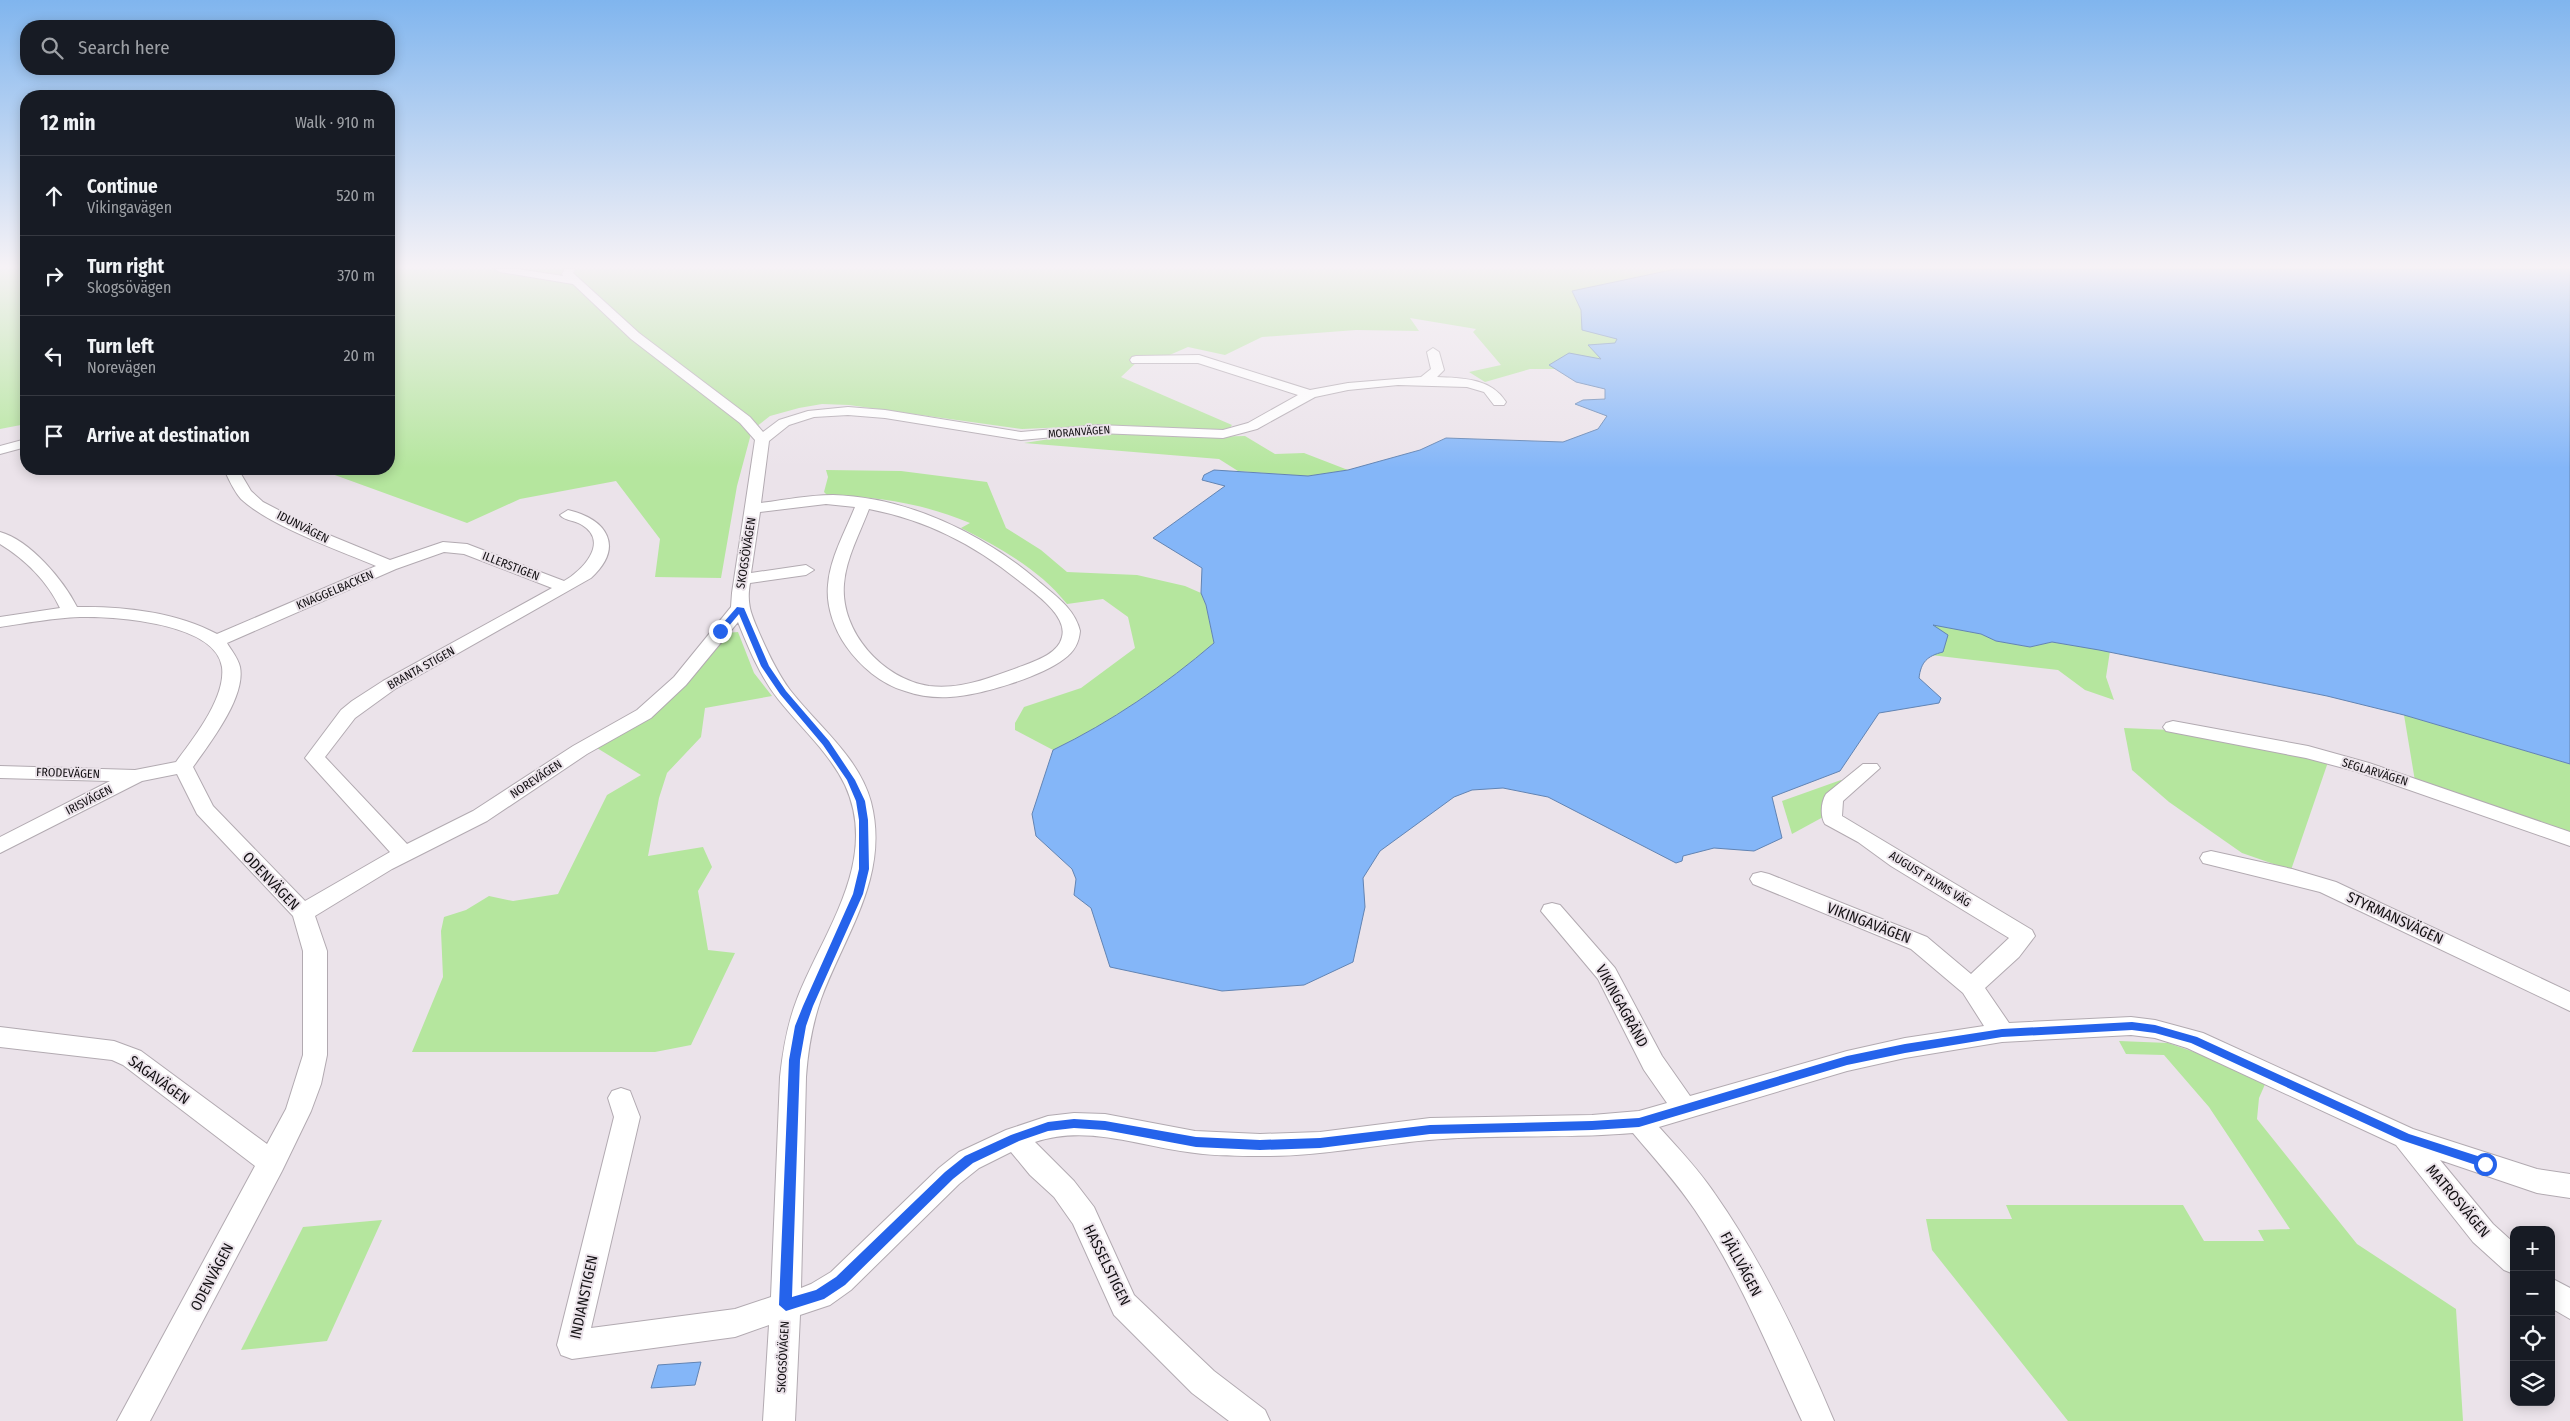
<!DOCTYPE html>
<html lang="en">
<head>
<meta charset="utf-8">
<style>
	:root { --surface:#171b24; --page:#20242c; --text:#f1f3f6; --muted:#9ea1a6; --line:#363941 }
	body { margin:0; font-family:"Fira Sans Condensed",sans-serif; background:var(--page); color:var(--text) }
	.controls { position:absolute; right:15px; bottom:15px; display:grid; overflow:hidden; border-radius:10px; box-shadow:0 2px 12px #0003 }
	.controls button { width:45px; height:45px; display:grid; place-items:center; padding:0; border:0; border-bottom:1px solid var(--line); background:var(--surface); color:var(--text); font:25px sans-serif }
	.stop { position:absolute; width:15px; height:15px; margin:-11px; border:4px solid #2563eb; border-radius:50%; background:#fff }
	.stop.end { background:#2563eb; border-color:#fff; box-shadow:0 1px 5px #0008 }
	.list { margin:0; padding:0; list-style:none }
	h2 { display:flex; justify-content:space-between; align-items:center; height:65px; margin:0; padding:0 20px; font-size:21px }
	h2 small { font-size:16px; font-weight:400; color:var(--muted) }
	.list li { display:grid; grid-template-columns:32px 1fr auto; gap:15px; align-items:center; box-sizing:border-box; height:80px; padding:0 20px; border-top:1px solid var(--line) }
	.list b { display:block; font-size:19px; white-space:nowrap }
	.list p { margin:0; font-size:16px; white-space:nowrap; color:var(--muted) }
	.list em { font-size:16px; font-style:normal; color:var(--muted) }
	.icon { flex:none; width:28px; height:28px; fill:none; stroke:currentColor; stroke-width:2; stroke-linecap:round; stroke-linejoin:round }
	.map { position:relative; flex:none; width:2570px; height:1421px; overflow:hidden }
	.search { position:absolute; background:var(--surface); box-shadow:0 2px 12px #0003; left:20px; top:20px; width:375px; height:55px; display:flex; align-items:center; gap:12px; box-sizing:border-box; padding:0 18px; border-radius:20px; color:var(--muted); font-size:19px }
	.panel { position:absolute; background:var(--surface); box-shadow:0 2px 12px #0003; left:20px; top:90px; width:375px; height:385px; border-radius:20px }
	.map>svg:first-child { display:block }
	.green { fill:#b5e69e }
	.water { fill:#84b6f8; stroke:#6284b3 }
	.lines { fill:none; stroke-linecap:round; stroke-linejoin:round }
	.minor-casing { stroke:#b2aab1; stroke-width:2 }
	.minor { fill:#fff; fill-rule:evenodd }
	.route { fill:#2563eb }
	.labels { text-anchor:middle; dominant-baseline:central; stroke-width:4; stroke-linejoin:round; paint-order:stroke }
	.far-street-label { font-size:11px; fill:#131013; stroke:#ebe3ea }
	.street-label { font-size:12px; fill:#131013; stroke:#ebe3ea }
	.near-street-label { font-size:15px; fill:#131013; stroke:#ebe3ea }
</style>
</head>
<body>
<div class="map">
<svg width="2570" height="1421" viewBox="0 0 2570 1421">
	<rect width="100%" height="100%" fill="#ebe3ea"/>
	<g class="green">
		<polygon points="0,269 26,269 26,424 0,429"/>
		<polygon points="389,269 1914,269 2009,369 1530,369 1485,382 1469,372 1501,365 1473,332 1476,329 1410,318 1419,331 1356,330 1262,337 1225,355 1188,347 1158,360 1139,360 1121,377 1232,425 1228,430 1112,425 1022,429 849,405 822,404 799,408 770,416 752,430 737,486 721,578 655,577 660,539 616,481 520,499 467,523 321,470 389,469"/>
		<polygon points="1096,432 1205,437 1245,436 1275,454 1304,453 1348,470 1308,476 1238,471 1219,459 1024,443"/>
		<path d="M826 470 901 471 987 482 1006 528 1041 550 1067 572 1137 575 1185 586 1201 593 1206 605 1214 643C1165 685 1111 722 1053 750L1015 730V723L1024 707 1081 688 1135 648 1128 617 1103 599 1067 604C1039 569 1000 548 961 528L970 523C925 504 877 496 828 496L824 492 828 477Z"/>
		<polygon points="1931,624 1981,634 1996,641 2030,647 2052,642 2110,651 2106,677 2114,700 2085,690 2058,670 1931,655 1943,652"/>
		<polygon points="738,632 754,673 772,696 705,708 701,737 667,773 659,798 648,856 703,847 712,867 698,891 708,950 735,953 691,1045 655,1052 412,1052 443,977 441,931 444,917 466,910 489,896 513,901 558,894 607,795 641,775 597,748 726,633"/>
		<polygon points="2404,715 2570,764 2570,836 2415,781"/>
		<polygon points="2124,728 2171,730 2328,762 2291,870 2242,853 2169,802 2132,770"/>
		<polygon points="1841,780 1845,783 1825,816 1792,834 1782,801"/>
		<polygon points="2119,1041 2168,1043 2226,1063 2266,1082 2259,1098 2257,1119 2357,1244 2456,1309 2463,1421 2068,1421 1932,1250 1926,1219 2012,1219 2006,1205 2183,1205 2204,1241 2264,1241 2258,1230 2290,1229 2209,1107 2164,1055 2126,1054"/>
		<polygon points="382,1220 327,1341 241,1350 303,1227"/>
	</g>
	<g class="water">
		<path d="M1676 269H2570V764L2404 715 2327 696 2099 650 2052 642 2030 647 1996 641 1981 634 1933 625 1948 635 1943 652C1927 656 1921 662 1919 678L1941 698 1939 703 1879 713 1840 771 1772 797 1782 838 1754 851 1714 848 1683 856 1682 861 1676 863 1548 797 1503 788 1472 790 1454 797 1380 851 1363 878 1365 907 1353 962 1304 985 1222 991 1110 967 1091 908 1074 895 1076 879 1072 869 1036 836 1032 814 1053 750C1111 722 1165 685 1214 643L1206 605 1201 593 1202 568 1153 538 1225 486 1202 480 1204 475 1214 470 1308 476 1348 470 1420 450 1446 438 1563 442 1598 429 1607 416 1575 404 1583 400 1605 399V389L1576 382 1549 365 1569 353 1601 359 1588 345 1615 343 1617 339 1582 330 1581 310 1572 291Z"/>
		<polygon points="701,1362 695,1385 651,1388 658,1365"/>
	</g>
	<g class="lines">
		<g class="minor-casing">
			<g id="minor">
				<path d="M495 269H517L563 276 562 274 565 269H575L573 273 639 333 750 417 763 432 779 420 808 411 848 407 885 410 1021 432 1098 425 1223 430 1248 423 1298 395 1198 363H1132L1130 360 1132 357 1136 356 1199 355 1310 390 1348 383 1421 377 1431 369 1427 352 1433 348 1439 352 1444 370 1437 377C1462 378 1491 378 1506 402L1504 405H1494L1484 392 1467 387 1398 385 1348 390 1315 397 1257 429 1223 438 1098 433 1021 440 885 418 848 415 814 417 789 425 769 441 761 503C785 500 809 495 833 495 907 497 982 533 1037 580 1053 594 1075 608 1080 631 1079 643 1074 652 1064 659 1041 677 978 696 950 697 935 698 919 696 905 691 881 684 860 666 846 646 834 629 826 606 828 585 830 558 845 532 855 507L826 504 760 512 751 573 806 565 814 570 806 575 750 583C746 606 752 616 761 637 769 655 778 674 790 690 818 726 859 757 871 802 890 876 845 934 821 999 812 1025 808 1050 806 1077L801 1288 811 1284 831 1272 939 1168 959 1152 1006 1130 1048 1116 1074 1113 1105 1114 1195 1131 1260 1134 1320 1132 1430 1118 1592 1115 1639 1111 1667 1103 1644 1070 1598 979 1541 911 1544 905 1552 903 1560 905 1615 968 1662 1056 1690 1096 1847 1051 1905 1038 1984 1026 1963 993 1911 949 1753 884 1750 879 1753 874 1761 872 1769 874 1927 937 1971 974 2009 938 1891 866 1858 842 1825 824C1820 816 1821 802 1826 794L1863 764H1877L1880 768 1843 801 1842 816 2032 930 2035 936 2019 957 1985 988 2009 1023 2131 1017 2155 1020 2203 1033 2413 1129 2537 1169 2570 1174V1198L2537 1193 2440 1160 2493 1224 2514 1243V1274L2504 1270 2473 1242 2396 1145 2187 1048 2155 1038 2131 1035 2002 1042 1905 1058 1847 1071 1659 1127C1679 1149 1699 1170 1715 1194 1763 1262 1802 1345 1834 1421H1802C1769 1350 1739 1275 1695 1210 1677 1183 1654 1158 1633 1133 1565 1139 1496 1134 1429 1140 1372 1145 1317 1157 1259 1156 1238 1156 1216 1156 1195 1153 1141 1147 1089 1124 1035 1142L1074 1181 1094 1207 1134 1295 1214 1371 1265 1410 1270 1421H1229L1192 1393 1114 1315 1073 1224 1054 1197 1030 1175 1011 1152 979 1168 959 1184 851 1290 830 1305 800 1315 795 1421H763L769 1325 735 1337 572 1359 561 1355 557 1345 614 1117 608 1098 612 1091 621 1088 630 1091 640 1117 591 1328 735 1309 771 1297 780 1077C783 1050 787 1025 797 999 823 932 880 861 845 785 829 752 800 727 778 699 760 676 749 649 738 622L686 685 651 718 587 754 487 821 392 869 315 916 327 951V1055L321 1084 311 1111 282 1171 150 1421H117L255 1166 123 1065 112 1060 0 1047V1027L114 1041 141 1051 267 1144 286 1109 303 1055V951L293 916 197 814 177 774 142 781 0 853V837L110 781 0 778V766L135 770 176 762C193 739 226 698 222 667 216 623 115 616 80 617 53 618 26 623 0 627V617L60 608C48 582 25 559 0 544V532C30 540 64 581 77 607 122 606 177 612 217 634L376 566C338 550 270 526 241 499 234 491 228 478 224 469H238L251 491 263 502 317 530 390 560 443 542 467 544 564 581C582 571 610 542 582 525 575 520 565 521 560 515L568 510C607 519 625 547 591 578L395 689 355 718 325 757 407 844 473 811 573 746 637 710 674 677 731 607 732 593 755 440 740 423 631 339 573 284 500 272ZM869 509C926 520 973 544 1018 580 1033 592 1068 615 1062 637 1058 655 1032 662 1017 668 989 678 960 690 929 686 883 679 840 632 844 584 846 558 860 533 869 509ZM444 552 464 554 552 588 383 681 352 701 341 710 305 758 390 852 305 901 213 806 193 767C210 743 246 697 240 667 238 658 231 650 227 643L396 569Z"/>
				<polygon points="26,439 26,447 0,454 0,446"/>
				<polygon points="2173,721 2308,746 2369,763 2570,832 2570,846 2355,771 2306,758 2166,731 2163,727 2166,723"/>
				<polygon points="2211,851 2292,869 2336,882 2570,992 2570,1011 2320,892 2203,863 2200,858 2203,853"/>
				<polygon points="2551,1278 2570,1288 2570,1319 2551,1308"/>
			</g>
		</g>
		<use href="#minor" class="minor"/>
	</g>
	<linearGradient id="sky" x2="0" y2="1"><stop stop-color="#80b5ee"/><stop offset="0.57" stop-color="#f6f2f6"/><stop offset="1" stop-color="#f6f2f6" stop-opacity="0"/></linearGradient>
	<rect width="2570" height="468" fill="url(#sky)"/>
	<polygon class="route" points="737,607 744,608 769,666 786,691 829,741 855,780 865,801 868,820 869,869 863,894 813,1006 806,1026 800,1060 792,1297 816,1290 836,1277 945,1172 965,1156 1011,1135 1048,1122 1074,1119 1105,1121 1196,1137 1260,1140 1320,1138 1430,1125 1592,1121 1639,1118 1847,1056 1905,1044 2002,1029 2132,1022 2155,1025 2197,1037 2409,1134 2490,1160 2491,1164 2485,1168 2401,1140 2191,1043 2155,1033 2132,1030 2002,1037 1905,1053 1847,1065 1639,1127 1592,1130 1430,1134 1320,1148 1260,1150 1196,1147 1105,1130 1074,1128 1048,1131 1019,1141 973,1163 953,1179 845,1285 824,1299 786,1311 779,1305 789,1060 795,1026 803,1006 853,894 859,869 859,820 856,801 847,780 823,745 780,694 761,666 739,614 723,633 716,631"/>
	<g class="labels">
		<g class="far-street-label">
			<text transform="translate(1079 432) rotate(-4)">MORANVÄGEN</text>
		</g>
		<g class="street-label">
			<text transform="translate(303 527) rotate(27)">IDUNVÄGEN</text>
			<text transform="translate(746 553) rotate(-81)">SKOGSÖVÄGEN</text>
			<text transform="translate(511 566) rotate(21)">ILLERSTIGEN</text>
			<text transform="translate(335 590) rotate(-23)">KNAGGELBACKEN</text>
			<text transform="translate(421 668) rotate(-29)">BRANTA STIGEN</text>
			<text transform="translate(2375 772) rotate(17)">SEGLARVÄGEN</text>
			<text transform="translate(68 773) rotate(2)">FRODEVÄGEN</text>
			<text transform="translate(536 779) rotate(-33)">NOREVÄGEN</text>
			<text transform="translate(89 800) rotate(-27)">IRISVÄGEN</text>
			<text transform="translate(1930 879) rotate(32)">AUGUST PLYMS VÄG</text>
			<text transform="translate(783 1357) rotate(-87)">SKOGSÖVÄGEN</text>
		</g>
		<g class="near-street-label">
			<text transform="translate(271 881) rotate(46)">ODENVÄGEN</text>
			<text transform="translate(2395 918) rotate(25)">STYRMANSVÄGEN</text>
			<text transform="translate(1869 923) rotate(21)">VIKINGAVÄGEN</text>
			<text transform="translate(1622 1006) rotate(61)">VIKINGAGRÄND</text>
			<text transform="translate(159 1080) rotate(36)">SAGAVÄGEN</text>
			<text transform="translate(2458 1201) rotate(50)">MATROSVÄGEN</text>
			<text transform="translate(1741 1264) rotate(62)">FJÄLLVÄGEN</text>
			<text transform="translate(1107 1265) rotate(64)">HASSELSTIGEN</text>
			<text transform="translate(212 1277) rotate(-62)">ODENVÄGEN</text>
			<text transform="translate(584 1297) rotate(-78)">INDIANSTIGEN</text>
		</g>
	</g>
</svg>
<div class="controls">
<button>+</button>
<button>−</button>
<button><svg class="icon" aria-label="locate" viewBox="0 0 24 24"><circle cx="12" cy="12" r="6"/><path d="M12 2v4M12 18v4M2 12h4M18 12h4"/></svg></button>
<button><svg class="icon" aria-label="layers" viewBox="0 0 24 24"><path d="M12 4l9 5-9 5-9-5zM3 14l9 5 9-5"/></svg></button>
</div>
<div class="stop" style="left:2485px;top:1164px"></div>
<div class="stop end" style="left:720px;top:631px"></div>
<div class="search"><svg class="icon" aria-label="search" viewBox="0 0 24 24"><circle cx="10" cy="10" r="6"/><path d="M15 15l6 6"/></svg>Search here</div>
<section class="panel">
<h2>12 min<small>Walk · 910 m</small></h2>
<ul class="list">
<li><svg class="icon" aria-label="ahead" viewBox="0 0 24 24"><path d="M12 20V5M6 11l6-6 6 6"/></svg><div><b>Continue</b><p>Vikingavägen</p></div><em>520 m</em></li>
<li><svg class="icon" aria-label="right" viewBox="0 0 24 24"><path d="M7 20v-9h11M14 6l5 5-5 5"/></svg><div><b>Turn right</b><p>Skogsövägen</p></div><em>370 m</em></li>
<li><svg class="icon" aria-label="left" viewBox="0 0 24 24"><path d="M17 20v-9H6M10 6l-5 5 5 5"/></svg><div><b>Turn left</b><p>Norevägen</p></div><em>20 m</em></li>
<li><svg class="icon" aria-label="arrive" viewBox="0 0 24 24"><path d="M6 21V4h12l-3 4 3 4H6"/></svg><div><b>Arrive at destination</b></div></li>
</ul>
</section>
</div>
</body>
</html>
